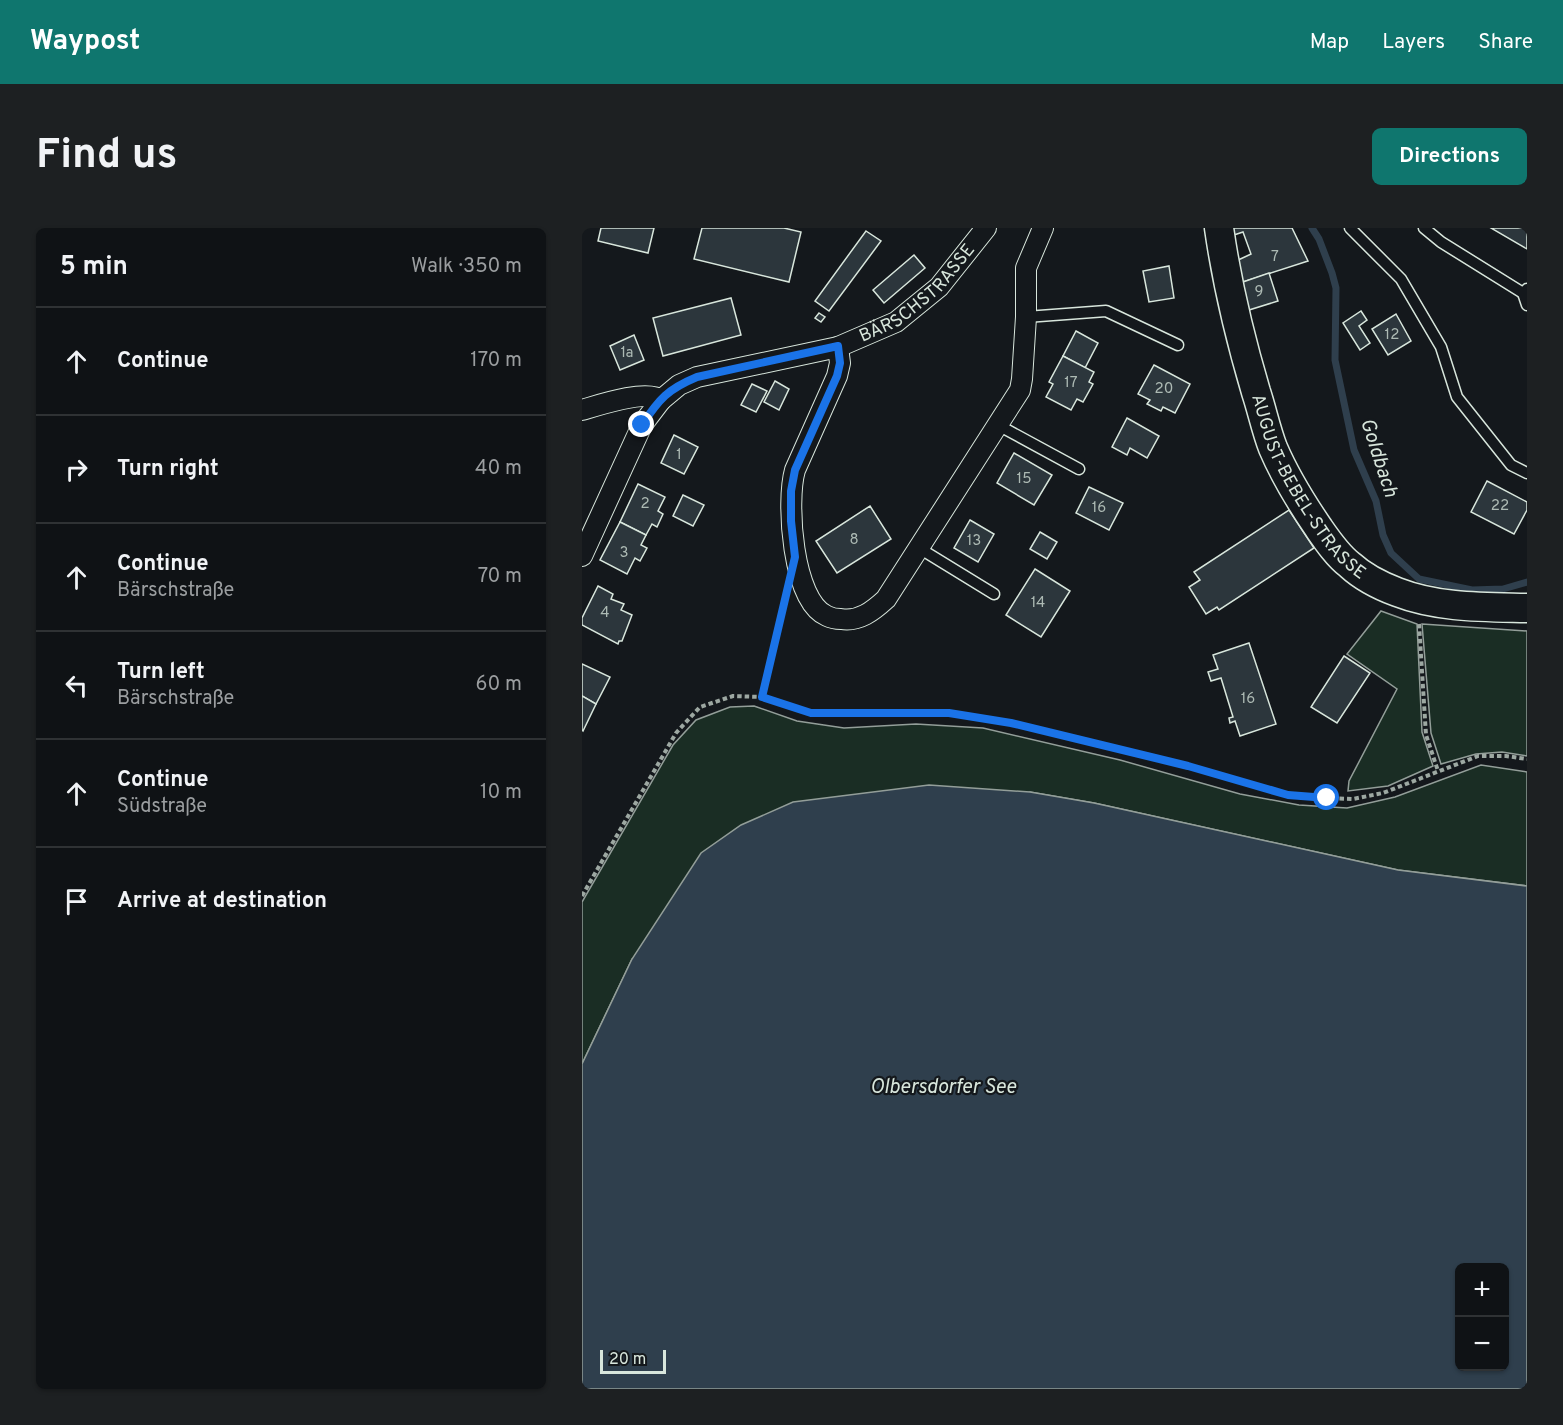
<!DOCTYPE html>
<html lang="en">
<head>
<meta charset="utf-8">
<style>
	:root { --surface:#0f1215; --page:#1d2022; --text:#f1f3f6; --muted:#9b9ea0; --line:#2f3234; --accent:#0f766e }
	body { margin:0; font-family:Overpass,sans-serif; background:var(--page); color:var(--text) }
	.controls { position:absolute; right:18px; bottom:18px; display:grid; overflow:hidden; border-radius:9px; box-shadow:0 2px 4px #0004 }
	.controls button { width:54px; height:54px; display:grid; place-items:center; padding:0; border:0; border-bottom:2px solid var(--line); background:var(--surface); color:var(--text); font:30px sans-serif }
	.scale { position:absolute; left:18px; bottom:15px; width:66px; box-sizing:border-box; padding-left:6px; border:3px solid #d8e6dc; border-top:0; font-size:16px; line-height:21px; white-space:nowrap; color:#d8e6dc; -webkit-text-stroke:4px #14181c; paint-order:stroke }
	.stop { position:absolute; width:18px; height:18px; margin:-14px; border:4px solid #1a73e8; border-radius:50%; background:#fff }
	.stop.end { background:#1a73e8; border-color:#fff; box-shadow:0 2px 6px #0008 }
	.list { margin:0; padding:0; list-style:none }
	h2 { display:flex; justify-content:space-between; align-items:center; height:78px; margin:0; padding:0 24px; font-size:26px }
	h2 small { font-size:20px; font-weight:400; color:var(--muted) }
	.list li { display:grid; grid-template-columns:39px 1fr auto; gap:18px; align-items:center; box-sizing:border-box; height:108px; padding:0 24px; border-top:2px solid var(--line) }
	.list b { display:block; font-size:22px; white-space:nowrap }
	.list p { margin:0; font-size:20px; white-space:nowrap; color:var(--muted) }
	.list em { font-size:20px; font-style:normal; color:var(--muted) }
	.icon { flex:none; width:33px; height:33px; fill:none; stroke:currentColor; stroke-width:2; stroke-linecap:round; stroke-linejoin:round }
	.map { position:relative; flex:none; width:945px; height:1161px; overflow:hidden; border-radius:9px }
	header { display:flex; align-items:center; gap:36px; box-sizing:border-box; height:84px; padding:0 30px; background:var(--accent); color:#fff }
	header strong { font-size:28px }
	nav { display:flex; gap:33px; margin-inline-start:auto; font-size:21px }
	.intro { display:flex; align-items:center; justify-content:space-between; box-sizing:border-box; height:144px; padding:0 36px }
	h1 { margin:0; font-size:42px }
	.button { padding:15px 27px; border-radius:9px; background:var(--accent); color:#fff; font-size:21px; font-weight:700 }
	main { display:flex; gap:36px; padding:0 36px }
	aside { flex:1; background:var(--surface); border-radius:9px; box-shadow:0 2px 4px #0004 }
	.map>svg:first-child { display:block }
	.green { fill:#1a2d24; stroke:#939e99; stroke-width:1.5 }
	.water { fill:#2f3f4d; stroke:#939e99; stroke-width:1.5; fill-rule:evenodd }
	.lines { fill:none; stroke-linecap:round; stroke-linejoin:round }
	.stream { stroke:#2f3f4d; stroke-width:7 }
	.building { fill:#2c363c; stroke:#d8e6dc; stroke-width:1.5 }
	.lane-casing { stroke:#d8e6dc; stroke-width:13 }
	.street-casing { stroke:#d8e6dc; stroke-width:22 }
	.secondary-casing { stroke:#d8e6dc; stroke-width:31 }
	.path { stroke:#9da8a2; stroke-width:4; stroke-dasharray:4.5 3; stroke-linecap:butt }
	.lane { stroke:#14181c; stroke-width:10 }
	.street { stroke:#14181c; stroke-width:20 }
	.secondary { stroke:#14181c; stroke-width:28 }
	.route { stroke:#1a73e8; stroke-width:8 }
	.labels { text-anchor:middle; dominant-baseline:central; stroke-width:4.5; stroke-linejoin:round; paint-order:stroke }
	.number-label { font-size:15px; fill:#adbab4 }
	.street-label { font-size:18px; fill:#d8e6dc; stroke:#14181c }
	.water-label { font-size:20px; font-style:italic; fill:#d8e6dc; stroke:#14181c }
</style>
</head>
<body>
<header>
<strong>Waypost</strong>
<nav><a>Map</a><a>Layers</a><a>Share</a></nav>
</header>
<div class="intro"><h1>Find us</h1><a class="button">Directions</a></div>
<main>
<aside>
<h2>5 min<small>Walk · 350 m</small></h2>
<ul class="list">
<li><svg class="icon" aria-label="ahead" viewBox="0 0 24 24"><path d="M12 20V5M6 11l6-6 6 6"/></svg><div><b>Continue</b></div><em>170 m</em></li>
<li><svg class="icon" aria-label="right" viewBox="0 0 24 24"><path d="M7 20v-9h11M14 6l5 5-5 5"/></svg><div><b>Turn right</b></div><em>40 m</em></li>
<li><svg class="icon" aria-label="ahead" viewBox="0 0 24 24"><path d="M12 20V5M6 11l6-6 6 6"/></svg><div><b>Continue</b><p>Bärschstraße</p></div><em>70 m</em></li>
<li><svg class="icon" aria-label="left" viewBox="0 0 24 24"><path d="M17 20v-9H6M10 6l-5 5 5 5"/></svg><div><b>Turn left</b><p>Bärschstraße</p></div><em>60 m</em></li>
<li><svg class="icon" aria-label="ahead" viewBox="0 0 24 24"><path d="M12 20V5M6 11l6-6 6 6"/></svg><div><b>Continue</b><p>Südstraße</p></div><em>10 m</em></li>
<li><svg class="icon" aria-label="arrive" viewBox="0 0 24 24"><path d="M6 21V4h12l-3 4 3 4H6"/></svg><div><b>Arrive at destination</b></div></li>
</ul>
</aside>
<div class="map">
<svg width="945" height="1161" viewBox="0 0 945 1161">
	<rect width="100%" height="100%" fill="#14181c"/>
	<g class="green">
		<polygon points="799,383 835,396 840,504 851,538 806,558 766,563 767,553 815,461 765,426"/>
		<polygon points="840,396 945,403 945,528 920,524 894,526 859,536 849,505"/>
		<polygon points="172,478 215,493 262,500 334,496 401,500 538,532 658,566 717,577 765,580 813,569 899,537 945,544 945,658 816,642 512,575 448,564 50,731 0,836 0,674 91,517 114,492 148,479"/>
	</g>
	<path class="water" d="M347 557 448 564 512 575 816 642 945 658V1161H0V836L50 731 119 625 159 597 211 574ZM878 1040H922V1138H878Z"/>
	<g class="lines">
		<polyline class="stream" points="730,0 737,11 750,45 754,60 753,132 772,222 794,273 801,307 809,325 837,351 890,362 921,361 945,354"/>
	</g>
	<g class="building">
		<polygon points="19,0 72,0 66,25 16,13"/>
		<polygon points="120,0 202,0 219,4 207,54 112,31"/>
		<polygon points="650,0 710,0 726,33 658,55 654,33 669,26 661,4 652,7"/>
		<polygon points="909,0 945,0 945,21"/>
		<polygon points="284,3 299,13 247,83 233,73"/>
		<polygon points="332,27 343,40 302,75 291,62"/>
		<polygon points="587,38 592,70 567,74 561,43"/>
		<polygon points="687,45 696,73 667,82 658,55"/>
		<polygon points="149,70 159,107 81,128 71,90"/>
		<polygon points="779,83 785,92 777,98 788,115 778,122 761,95"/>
		<polygon points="237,85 243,89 239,94 233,90"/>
		<polygon points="814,86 829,113 806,127 790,101"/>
		<polygon points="494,103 516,115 503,140 481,128"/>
		<polygon points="52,107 62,132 38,142 28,118"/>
		<polygon points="481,128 512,144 507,154 511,156 501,174 495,171 489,182 464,169 471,156 467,154"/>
		<polygon points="572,137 608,156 593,185 581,179 579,183 565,176 568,172 556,166"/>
		<polygon points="193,153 207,161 197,182 182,174"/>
		<polygon points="170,156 185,163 174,184 159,177"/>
		<polygon points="545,190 577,208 565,230 548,220 545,227 530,219"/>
		<polygon points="92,207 116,219 102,246 79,235"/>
		<polygon points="432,225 470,247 452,277 415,255"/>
		<polygon points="905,253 945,274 945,282 932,306 889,284"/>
		<polygon points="56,256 83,269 76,283 81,286 75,299 70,296 64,307 38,294"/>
		<polygon points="507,259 541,275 527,302 494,285"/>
		<polygon points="101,267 122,277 111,298 91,288"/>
		<polygon points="288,278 309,311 255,345 234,313"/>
		<polygon points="707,282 732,320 637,382 635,379 624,386 607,359 618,352 612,344"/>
		<polygon points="388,292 412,306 396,334 372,320"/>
		<polygon points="38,294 64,307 59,317 65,320 58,333 53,330 45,346 18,332"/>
		<polygon points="458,304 475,314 465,331 448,321"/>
		<polygon points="453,341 488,363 459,409 424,387"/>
		<polygon points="16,358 31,366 29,371 42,376 39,382 50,387 40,413 37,413 36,416 0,397 0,390"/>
		<polygon points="667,415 694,496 658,508 653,493 648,495 647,490 651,489 639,450 629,453 626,444 636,441 631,427"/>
		<polygon points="762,428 788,445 755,495 729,479"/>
		<polygon points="0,436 28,449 14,476 0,468"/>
		<polygon points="0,468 14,476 1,503 0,502"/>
	</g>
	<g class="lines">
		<g class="lane-casing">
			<g id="lane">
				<polyline points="768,0 819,51 859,119 875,169 929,237 945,245"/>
				<polyline points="842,0 859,14 941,65 945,61"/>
				<polyline points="941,65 945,77"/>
				<polyline points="444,89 524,83 596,117"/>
				<polyline points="416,197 497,241"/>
				<polyline points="337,320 412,366"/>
			</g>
		</g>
		<g class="street-casing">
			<g id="street">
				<path d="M256 119 258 135 255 148 213 242C204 273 210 373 245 388 249 390 255 391 259 391 277 394 291 383 304 371L438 162 440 151 444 89V40L461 0"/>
				<path id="s1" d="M0 182C17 177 65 161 79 172L97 157 115 149 256 119 314 94 357 59 404 0"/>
				<polyline points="0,328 60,197 79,172"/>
			</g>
		</g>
		<g class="secondary-casing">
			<g id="secondary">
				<path id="s2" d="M637 0C645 56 658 110 674 164 680 182 684 202 691 220 703 248 719 274 736 299 745 312 755 327 768 337 781 349 799 358 815 364 856 380 902 379 945 380"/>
			</g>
		</g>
		<g class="path">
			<polyline points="837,396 844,507 856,543"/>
			<polyline points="180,469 204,367"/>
			<polyline points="0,668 94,505 118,479 151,468 180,469 229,485 367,485 429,496 484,508 606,538 707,567 745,570 771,571 801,565 896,528 924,528 945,531"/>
		</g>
		<use href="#lane" class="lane"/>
		<use href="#street" class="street"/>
		<use href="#secondary" class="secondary"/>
	</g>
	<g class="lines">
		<path class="route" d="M60 197C77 171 86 161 115 149L256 118 258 135 255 148 213 242 209 263V293L213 329 180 469 229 485H367L429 495 606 538 706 567 745 570"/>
	</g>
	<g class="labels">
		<g class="number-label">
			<text x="693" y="29">7</text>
			<text x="677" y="64">9</text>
			<text x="810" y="107">12</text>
			<text x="45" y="125">1a</text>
			<text x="489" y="155">17</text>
			<text x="582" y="161">20</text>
			<text x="97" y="227">1</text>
			<text x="442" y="251">15</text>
			<text x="63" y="276">2</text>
			<text x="918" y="278">22</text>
			<text x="517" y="280">16</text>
			<text x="272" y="312">8</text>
			<text x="392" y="313">13</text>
			<text x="42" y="325">3</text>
			<text x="456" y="375">14</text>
			<text x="23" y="385">4</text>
			<text x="666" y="471">16</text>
		</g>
		<g class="street-label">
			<text stroke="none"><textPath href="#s1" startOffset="366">BÄRSCHSTRASSE</textPath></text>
			<text stroke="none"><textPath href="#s2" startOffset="278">AUGUST-BEBEL-STRASSE</textPath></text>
		</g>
		<g class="water-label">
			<text transform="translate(796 230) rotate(72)">Goldbach</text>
			<text x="361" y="860">Olbersdorfer See</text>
		</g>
	</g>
</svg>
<div class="controls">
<button>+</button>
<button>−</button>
</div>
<div class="scale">20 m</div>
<div class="stop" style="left:745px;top:570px"></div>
<div class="stop end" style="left:60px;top:197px"></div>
</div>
</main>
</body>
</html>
